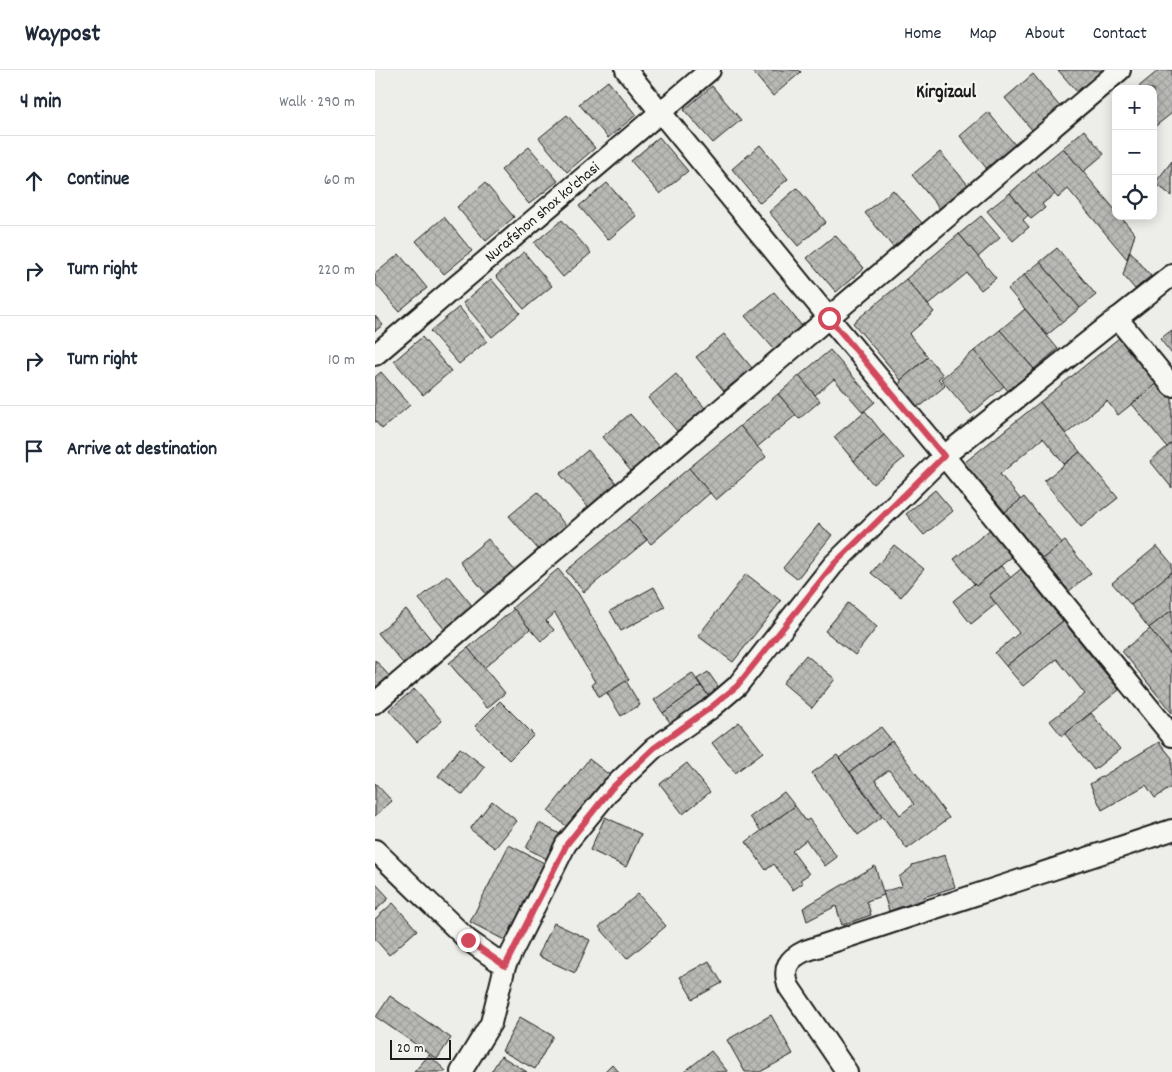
<!DOCTYPE html>
<html lang="en">
<head>
<meta charset="utf-8">
<style>
	:root { --surface:#fff; --page:#f6f6f7; --text:#1f2937; --muted:#747a83; --line:#e0e1e3 }
	body { margin:0; font-family:Dekko,sans-serif; background:var(--page); color:var(--text) }
	.controls { position:absolute; right:15px; top:15px; display:grid; overflow:hidden; border-radius:10px; box-shadow:0 2px 12px #0003 }
	.controls button { width:45px; height:45px; display:grid; place-items:center; padding:0; border:0; border-bottom:1px solid var(--line); background:var(--surface); color:var(--text); font:25px sans-serif }
	.scale { position:absolute; left:15px; bottom:12px; width:61px; box-sizing:border-box; padding-left:5px; border:2px solid #1c1c1c; border-top:0; font-size:14px; line-height:18px; white-space:nowrap; color:#1c1c1c; -webkit-text-stroke:4px #f6f6f2; paint-order:stroke }
	.stop { position:absolute; width:15px; height:15px; margin:-11px; border:4px solid #d1495b; border-radius:50%; background:#fff }
	.stop.end { background:#d1495b; border-color:#fff; box-shadow:0 1px 5px #0008 }
	.list { margin:0; padding:0; list-style:none }
	h2 { display:flex; justify-content:space-between; align-items:center; height:65px; margin:0; padding:0 20px; font-size:21px }
	h2 small { font-size:16px; font-weight:400; color:var(--muted) }
	.list li { display:grid; grid-template-columns:32px 1fr auto; gap:15px; align-items:center; box-sizing:border-box; height:90px; padding:0 20px; border-top:1px solid var(--line) }
	.list b { display:block; font-size:19px; white-space:nowrap }
	.list em { font-size:16px; font-style:normal; color:var(--muted) }
	.icon { flex:none; width:28px; height:28px; fill:none; stroke:currentColor; stroke-width:2; stroke-linecap:round; stroke-linejoin:round }
	.map { position:relative; flex:none; width:797px; height:1002px; overflow:hidden }
	header { display:flex; align-items:center; gap:30px; box-sizing:border-box; height:70px; padding:0 25px; background:var(--surface); border-bottom:1px solid var(--line) }
	header strong { font-size:24px }
	nav { display:flex; gap:28px; margin-inline-start:auto; font-size:18px }
	main { display:flex }
	aside { flex:1; background:var(--surface) }
	.map>svg:first-child { display:block }
	.building { fill:url(#building-cross-hatch); stroke:#1c1c1c; fill-rule:evenodd }
	.lines { fill:none; stroke-linecap:round; stroke-linejoin:round }
	.minor-casing { stroke:#1c1c1c; stroke-width:24 }
	.minor { stroke:#f6f6f2; stroke-width:20 }
	.route { stroke:#d1495b; stroke-width:6 }
	.labels { text-anchor:middle; dominant-baseline:central; stroke-width:4.5; stroke-linejoin:round; paint-order:stroke }
	.street-label { font-size:16px; fill:#1c1c1c; stroke:#f6f6f2 }
	.quarter-label { font-size:19px; font-weight:bold; fill:#1c1c1c; stroke:#f6f6f2 }
</style>
</head>
<body>
<header>
<strong>Waypost</strong>
<nav><a>Home</a><a>Map</a><a>About</a><a>Contact</a></nav>
</header>
<main>
<aside>
<h2>4 min<small>Walk · 290 m</small></h2>
<ul class="list">
<li><svg class="icon" aria-label="ahead" viewBox="0 0 24 24"><path d="M12 20V5M6 11l6-6 6 6"/></svg><div><b>Continue</b></div><em>60 m</em></li>
<li><svg class="icon" aria-label="right" viewBox="0 0 24 24"><path d="M7 20v-9h11M14 6l5 5-5 5"/></svg><div><b>Turn right</b></div><em>220 m</em></li>
<li><svg class="icon" aria-label="right" viewBox="0 0 24 24"><path d="M7 20v-9h11M14 6l5 5-5 5"/></svg><div><b>Turn right</b></div><em>10 m</em></li>
<li><svg class="icon" aria-label="arrive" viewBox="0 0 24 24"><path d="M6 21V4h12l-3 4 3 4H6"/></svg><div><b>Arrive at destination</b></div></li>
</ul>
</aside>
<div class="map">
<svg width="797" height="1002" viewBox="0 0 797 1002">
	<defs>
		<pattern id="building-cross-hatch" width="8" height="8" patternUnits="userSpaceOnUse" patternTransform="scale(1.25)"><rect width="8" height="8" fill="#b9b9b6"/><path d="M0 0l8 8M0 8l8-8" fill="none" stroke="#9e9e9c"/></pattern>
	</defs>
	<rect width="100%" height="100%" fill="#edede9"/>
	<filter id="ink" filterUnits="userSpaceOnUse"><feTurbulence type="fractalNoise" baseFrequency=".02" numOctaves="2"/><feDisplacementMap in="SourceGraphic" scale="10" xChannelSelector="R" yChannelSelector="G"/><feConvolveMatrix kernelMatrix="1 2 1 2 8 2 1 2 1" color-interpolation-filters="sRGB"/></filter>
	<g filter="url(#ink)">
		<g class="building">
			<polygon points="376,0 424,0 426,2 398,26"/>
			<polygon points="683,0 730,0 703,23"/>
			<polygon points="784,0 797,0 797,43 778,58 778,19 761,19"/>
			<polygon points="658,4 686,38 658,61 630,28"/>
			<polygon points="233,11 261,45 233,68 204,34"/>
			<polygon points="337,16 366,50 338,73 309,40"/>
			<polygon points="613,42 641,76 613,100 585,66"/>
			<polygon points="192,45 220,78 192,102 164,68"/>
			<polygon points="709,60 729,84 708,102 688,78"/>
			<polygon points="284,67 313,101 285,124 256,91"/>
			<polygon points="385,75 413,109 385,133 357,99"/>
			<polygon points="154,77 183,111 154,134 126,100"/>
			<polygon points="688,78 741,141 741,146 745,146 760,164 752,189 693,119 683,128 660,101"/>
			<polygon points="565,82 594,116 565,139 537,105"/>
			<polygon points="797,91 797,126 780,113"/>
			<polygon points="660,101 680,124 667,134 670,138 656,149 635,123"/>
			<polygon points="110,113 139,147 111,171 82,137"/>
			<polygon points="232,113 261,146 233,170 204,136"/>
			<polygon points="422,118 451,152 423,176 394,142"/>
			<polygon points="518,120 547,153 518,177 490,143"/>
			<polygon points="635,123 653,145 648,150 654,157 638,171 612,141"/>
			<polygon points="606,146 625,168 603,187 584,164"/>
			<polygon points="69,147 97,181 69,204 41,171"/>
			<polygon points="187,150 216,183 188,207 159,173"/>
			<polygon points="584,164 621,208 606,220 592,203 553,235 531,209"/>
			<polygon points="460,165 489,198 461,222 432,188"/>
			<polygon points="682,178 721,225 705,238 665,192"/>
			<polygon points="755,181 776,206 760,219 748,205"/>
			<polygon points="149,182 177,216 149,239 121,206"/>
			<polygon points="24,184 52,218 24,241 0,213 0,204"/>
			<polygon points="665,192 705,238 688,252 649,205"/>
			<polygon points="649,205 688,252 672,265 633,219"/>
			<polygon points="116,209 145,243 117,267 88,233"/>
			<polygon points="531,209 559,242 534,264 553,287 526,310 478,253"/>
			<polygon points="399,222 427,256 399,279 370,246"/>
			<polygon points="84,237 112,271 84,294 55,261"/>
			<polygon points="650,239 683,279 659,299 625,260"/>
			<polygon points="0,246 8,255 0,261"/>
			<polygon points="625,260 659,299 633,321 599,281"/>
			<polygon points="797,260 797,284 785,269"/>
			<polygon points="349,264 377,298 349,321 321,287"/>
			<polygon points="47,267 76,301 48,325 19,291"/>
			<polygon points="744,268 782,314 743,345 732,331 691,364 665,332"/>
			<polygon points="455,280 500,332 488,342 459,309 440,325 424,306"/>
			<polygon points="599,281 629,316 596,344 566,309"/>
			<polygon points="553,287 568,305 563,309 570,316 547,335 540,336 524,317 526,310"/>
			<polygon points="6,302 35,335 7,359 0,351 0,307"/>
			<polygon points="301,304 330,338 302,361 273,328"/>
			<polygon points="424,306 445,331 424,349 403,324"/>
			<polygon points="785,311 797,326 797,373 792,377 757,334"/>
			<polygon points="403,324 421,345 382,377 365,356"/>
			<polygon points="665,332 705,382 689,394 668,368 625,404 646,430 630,442 589,393"/>
			<polygon points="490,341 509,365 479,391 459,367"/>
			<polygon points="255,344 284,377 256,401 227,367"/>
			<polygon points="365,356 391,387 341,430 314,398"/>
			<polygon points="509,365 529,388 498,414 479,391"/>
			<polygon points="797,373 797,418 775,391"/>
			<polygon points="213,380 242,414 213,437 185,404"/>
			<polygon points="705,382 743,428 706,457 669,411"/>
			<polygon points="314,398 335,423 276,474 254,449"/>
			<polygon points="560,420 578,441 549,465 531,444"/>
			<polygon points="163,422 191,456 163,479 134,446"/>
			<polygon points="649,427 687,473 667,489 630,442"/>
			<polygon points="254,449 272,470 209,522 191,501"/>
			<polygon points="444,454 457,465 422,509 408,498"/>
			<polygon points="617,458 639,485 601,516 579,489"/>
			<polygon points="113,469 141,502 113,526 85,492"/>
			<polygon points="690,471 716,503 694,521 667,489"/>
			<polygon points="519,475 549,499 526,527 496,503"/>
			<polygon points="782,476 797,494 797,502 756,535 737,513"/>
			<polygon points="626,496 636,508 614,525 621,534 596,554 578,531 599,514 601,516"/>
			<polygon points="183,499 203,523 254,610 224,627 217,614 220,612 180,543 171,551 179,560 166,571 137,538"/>
			<polygon points="646,499 688,551 631,596 620,583 644,563 614,525"/>
			<polygon points="797,502 797,540 774,558 756,535"/>
			<polygon points="371,504 406,531 358,592 323,566"/>
			<polygon points="72,505 100,539 72,562 44,529"/>
			<polygon points="279,517 290,537 246,561 235,541"/>
			<polygon points="473,533 502,557 480,585 450,561"/>
			<polygon points="31,539 59,573 31,597 3,563"/>
			<polygon points="139,539 155,559 109,598 93,578"/>
			<polygon points="797,540 797,564 795,566 797,568 797,586 774,558"/>
			<polygon points="688,551 744,620 687,666 675,651 710,624 682,589 648,616 631,596"/>
			<polygon points="775,559 797,586 797,643 747,581"/>
			<polygon points="93,578 130,623 112,638 74,593"/>
			<polygon points="431,585 460,609 437,638 408,613"/>
			<polygon points="0,590 17,609 0,623"/>
			<polygon points="333,602 345,619 334,627 322,609"/>
			<polygon points="317,603 326,616 288,643 279,630"/>
			<polygon points="251,611 265,635 246,646 232,623"/>
			<polygon points="326,616 335,628 297,655 288,643"/>
			<polygon points="39,619 67,651 42,672 14,640"/>
			<polygon points="125,631 159,665 134,690 100,656"/>
			<polygon points="716,643 745,679 719,700 690,664"/>
			<polygon points="364,652 388,682 360,703 337,673"/>
			<polygon points="506,657 517,671 475,702 464,688"/>
			<path d="M517 671 574 748 532 779 475 702ZM514 700 539 734 525 745 500 710Z"/>
			<polygon points="784,672 797,688 797,717 780,728 771,715 727,740 715,714"/>
			<polygon points="85,678 110,697 88,725 63,706"/>
			<polygon points="462,685 507,747 483,765 437,703"/>
			<polygon points="214,689 237,707 195,759 173,741"/>
			<polygon points="312,693 335,722 308,744 285,714"/>
			<polygon points="0,713 17,731 0,746"/>
			<polygon points="409,722 420,736 386,761 375,747"/>
			<polygon points="117,731 142,751 120,778 95,759"/>
			<polygon points="420,736 431,751 434,749 462,787 450,796 431,770 417,781 434,804 425,810 428,813 418,820 399,794 391,800 371,772"/>
			<polygon points="230,747 266,764 251,797 215,780"/>
			<polygon points="164,753 187,765 174,790 151,778"/>
			<polygon points="134,775 173,795 133,872 95,852"/>
			<polygon points="570,785 580,817 549,827 550,829 514,841 508,822 527,816 524,807 537,797 537,795"/>
			<polygon points="500,796 509,825 492,831 496,845 467,855 461,836 432,851 428,838"/>
			<polygon points="0,813 14,828 0,841"/>
			<polygon points="263,824 291,856 252,889 224,857"/>
			<polygon points="18,833 42,860 14,885 0,869 0,849"/>
			<polygon points="179,853 215,870 200,903 163,886"/>
			<polygon points="334,891 347,913 318,929 305,907"/>
			<polygon points="15,926 76,968 62,989 1,947"/>
			<polygon points="396,945 418,984 385,1002 370,1002 352,970"/>
			<polygon points="145,947 178,966 160,999 127,981"/>
			<polygon points="336,981 353,1002 309,1002"/>
			<polygon points="54,985 71,1001 70,1002 39,1002"/>
			<polygon points="126,986 152,1002 116,1002"/>
			<polygon points="237,994 244,1002 229,1002"/>
		</g>
		<g class="lines">
			<g class="minor-casing">
				<g id="minor">
					<polyline points="251,0 454,248 569,386 797,666"/>
					<polyline points="742,248 797,316"/>
					<path id="s1" d="M0 285 335 0"/>
					<polyline points="0,633 745,0"/>
					<polyline points="0,780 93,870 130,896"/>
					<polyline points="86,1002 116,953 130,896 191,774 237,718 279,678 335,639 362,616 458,495 569,386 797,205"/>
					<path d="M472 1002 414 917C407 898 413 889 430 881L797 760"/>
				</g>
			</g>
			<use href="#minor" class="minor"/>
		</g>
	</g>
	<g class="lines" filter="url(#ink)">
		<polyline class="route" points="93,870 130,896 192,774 237,718 279,678 335,638 362,616 458,495 569,386 454,248"/>
	</g>
	<g class="labels">
		<g class="street-label">
			<text stroke="none"><textPath href="#s1" startOffset="220">Nurafshon shox ko'chasi</textPath></text>
		</g>
		<g class="quarter-label">
			<text x="571" y="23">Kirgizaul</text>
		</g>
	</g>
</svg>
<div class="controls">
<button>+</button>
<button>−</button>
<button><svg class="icon" aria-label="locate" viewBox="0 0 24 24"><circle cx="12" cy="12" r="6"/><path d="M12 2v4M12 18v4M2 12h4M18 12h4"/></svg></button>
</div>
<div class="scale">20 m</div>
<div class="stop" style="left:454px;top:248px"></div>
<div class="stop end" style="left:93px;top:870px"></div>
</div>
</main>
</body>
</html>
